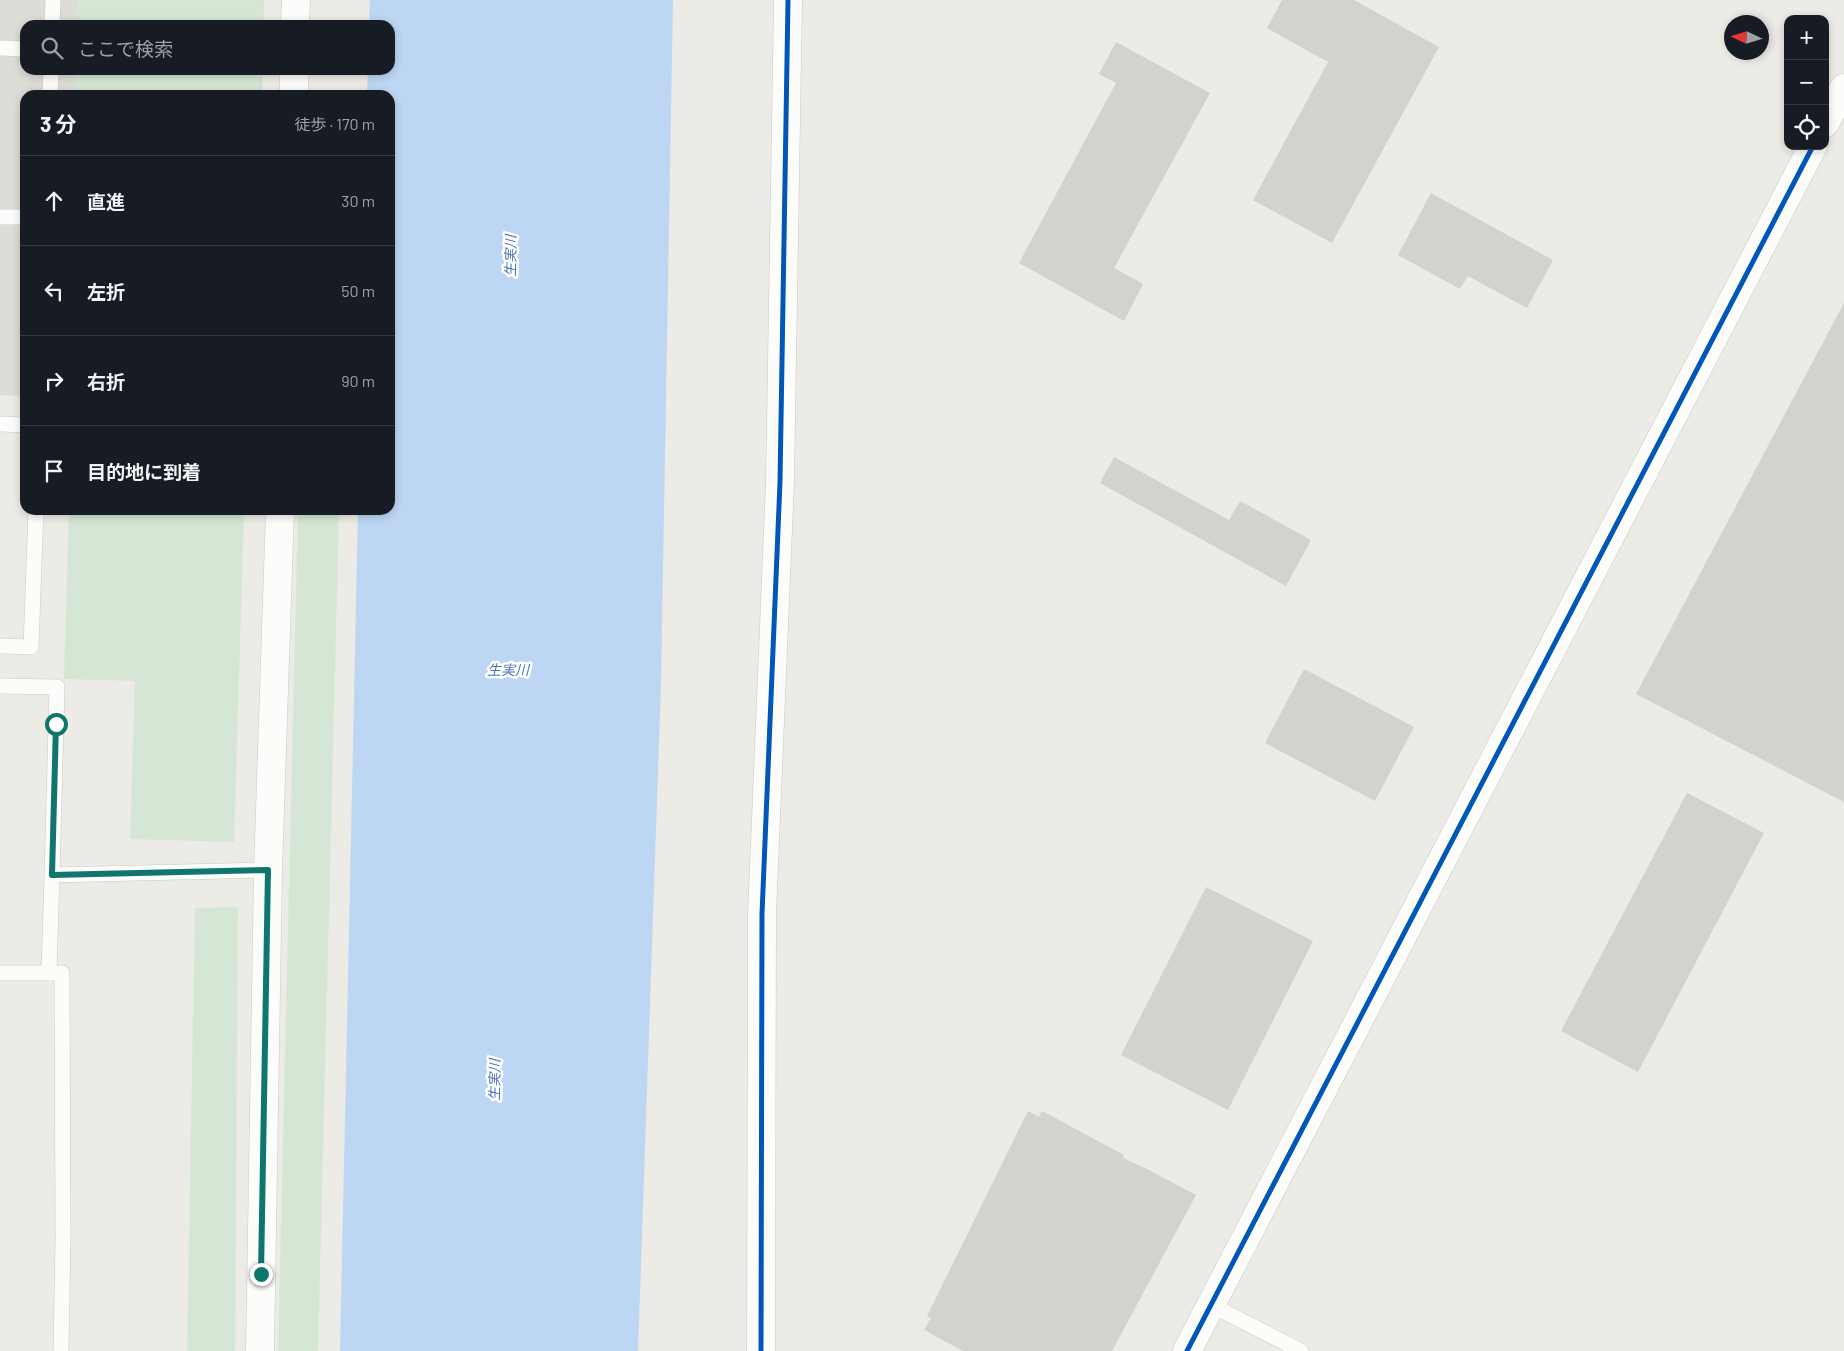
<!DOCTYPE html>
<html lang="ja">
<head>
<meta charset="utf-8">
<style>
	:root { --surface:#171b24; --page:#242831; --text:#f1f3f6; --muted:#9ea1a6; --line:#363941 }
	body { margin:0; font-family:Barlow,"Noto Sans JP",sans-serif; background:var(--page); color:var(--text) }
	.controls { position:absolute; right:15px; top:15px; display:grid; overflow:hidden; border-radius:10px; box-shadow:0 2px 8px #0003 }
	.controls button { width:45px; height:45px; display:grid; place-items:center; padding:0; border:0; border-bottom:1px solid var(--line); background:var(--surface); color:var(--text); font:25px sans-serif }
	.compass { position:absolute; left:1724px; top:15px; width:45px; height:45px; border-radius:50%; background:var(--surface); box-shadow:0 2px 8px #0003; rotate:274deg }
	.stop { position:absolute; width:15px; height:15px; margin:-11px; border:4px solid #0f766e; border-radius:50%; background:#fff }
	.stop.end { background:#0f766e; border-color:#fff; box-shadow:0 1px 5px #0008 }
	.list { margin:0; padding:0; list-style:none }
	h2 { display:flex; justify-content:space-between; align-items:center; height:65px; margin:0; padding:0 20px; font-size:21px }
	h2 small { font-size:16px; font-weight:400; color:var(--muted) }
	.list li { display:grid; grid-template-columns:32px 1fr auto; gap:15px; align-items:center; box-sizing:border-box; height:90px; padding:0 20px; border-top:1px solid var(--line) }
	.list b { display:block; font-size:19px; white-space:nowrap }
	.list em { font-size:16px; font-style:normal; color:var(--muted) }
	.icon { flex:none; width:28px; height:28px; fill:none; stroke:currentColor; stroke-width:2; stroke-linecap:round; stroke-linejoin:round }
	.map { position:relative; flex:none; width:1844px; height:1351px; overflow:hidden }
	.search { position:absolute; background:var(--surface); box-shadow:0 2px 8px #0003; left:20px; top:20px; width:375px; height:55px; display:flex; align-items:center; gap:12px; box-sizing:border-box; padding:0 18px; border-radius:15px; color:var(--muted); font-size:19px }
	.panel { position:absolute; background:var(--surface); box-shadow:0 2px 8px #0003; left:20px; top:90px; width:375px; height:425px; border-radius:15px }
	.map>svg:first-child { display:block }
	.industrial { fill:#dddcd7 }
	.green { fill:#d5e7d4 }
	.water { fill:#bcd6f4 }
	.building { fill:#d3d2cf }
	.lines { fill:none; stroke-linecap:round; stroke-linejoin:round }
	.lane-casing { stroke:#c9c9c8; stroke-width:16 }
	.street-casing { stroke:#c9c9c8; stroke-width:29 }
	.secondary-casing { stroke:#c7c8c6; stroke-width:29 }
	.lane { stroke:#fcfcfb; stroke-width:15 }
	.street { stroke:#fcfcfb; stroke-width:28 }
	.secondary { stroke:#fcfcfb; stroke-width:28 }
	.cycleway-casing { stroke:#fff; stroke-width:8 }
	.cycleway { stroke:#0057b8; stroke-width:5 }
	.route { stroke:#0f766e; stroke-width:6 }
	.labels { text-anchor:middle; dominant-baseline:central; stroke-width:5; stroke-linejoin:round; paint-order:stroke }
	.water-label { font-size:14px; font-style:italic; fill:#4c76bc; stroke:#fff }
</style>
</head>
<body>
<div class="map">
<svg width="1844" height="1351" viewBox="0 0 1844 1351">
	<rect width="100%" height="100%" fill="#ecebe6"/>
	<polygon class="industrial" points="0,0 264,0 263,25 25,25 25,70 262,70 262,95 25,95 25,396 0,395"/>
	<g class="green">
		<polygon points="78,0 262,0 262,25 77,25"/>
		<polygon points="76,70 261,70 260,95 76,95"/>
		<polygon points="69,510 244,510 234,842 130,839 135,681 64,679"/>
		<polygon points="298,510 339,510 318,1351 278,1351"/>
		<polygon points="238,907 235,1351 187,1351 195,908"/>
	</g>
	<polygon class="water" points="370,0 673,0 661,684 638,1351 340,1351 358,510 390,510 390,95 367,95 368,70 390,70 390,25 369,25"/>
	<g class="building">
		<polygon points="1282,0 1354,0 1439,47 1332,243 1253,200 1328,62 1267,28"/>
		<polygon points="1116,42 1210,93 1114,268 1143,284 1124,321 1019,263 1116,83 1099,74"/>
		<polygon points="1431,193 1553,260 1527,308 1468,276 1460,289 1398,255"/>
		<polygon points="1844,303 1844,802 1636,694"/>
		<polygon points="1114,457 1229,520 1240,501 1311,540 1286,586 1100,483"/>
		<polygon points="1304,669 1414,727 1375,801 1265,743"/>
		<polygon points="1687,793 1764,833 1638,1072 1561,1031"/>
		<polygon points="1206,887 1313,941 1228,1110 1121,1055"/>
		<polygon points="1028,1111 1039,1117 1042,1111 1124,1155 1123,1158 1145,1168 1196,1195 1112,1351 963,1351 924,1330 931,1318 927,1316"/>
	</g>
	<g class="lines">
		<g class="lane-casing">
			<g id="lane">
				<polyline points="52,25 53,0"/>
				<polyline points="0,48 25,49"/>
				<polyline points="50,95 51,70"/>
				<polyline points="0,217 25,217"/>
				<polyline points="0,424 25,425"/>
				<polyline points="0,646 31,647 36,510"/>
				<polyline points="0,686 57,687 52,875"/>
				<polyline points="0,973 62,973 63,1238 61,1351"/>
				<polyline points="49,973 52,875 268,870"/>
				<polyline points="1211,1305 1301,1351"/>
			</g>
		</g>
		<g class="street-casing">
			<g id="street">
				<polyline points="295,25 296,0"/>
				<polyline points="294,95 294,70"/>
				<polyline points="260,1351 268,870 280,510"/>
			</g>
		</g>
		<g class="secondary-casing">
			<g id="secondary">
				<polyline points="1825,123 1844,88"/>
				<polyline points="761,1351 762,914 780,482 788,0"/>
				<polyline points="1187,1351 1813,146"/>
			</g>
		</g>
		<use href="#lane" class="lane"/>
		<use href="#street" class="street"/>
		<use href="#secondary" class="secondary"/>
		<g class="cycleway-casing">
			<g id="cycleway">
				<polyline points="761,1351 762,914 780,482 788,0"/>
				<polyline points="1187,1351 1813,146"/>
			</g>
		</g>
		<use href="#cycleway" class="cycleway"/>
	</g>
	<g class="lines">
		<polyline class="route" points="56,724 52,875 268,870 261,1274"/>
	</g>
	<g class="labels">
		<g class="water-label">
			<text transform="translate(510 256) rotate(-89)">生実川</text>
			<text x="508" y="669">生実川</text>
			<text transform="translate(494 1080) rotate(-89)">生実川</text>
		</g>
	</g>
</svg>
<div class="controls">
<button>+</button>
<button>−</button>
<button><svg class="icon" aria-label="locate" viewBox="0 0 24 24"><circle cx="12" cy="12" r="6"/><path d="M12 2v4M12 18v4M2 12h4M18 12h4"/></svg></button>
</div>
<svg class="compass" viewBox="-18 -18 36 36"><path d="M0-13l5 13h-10z" fill="#e53935"/><path d="M0 13l5-13h-10z" fill="#9ea1a6"/></svg>
<div class="stop" style="left:56px;top:724px"></div>
<div class="stop end" style="left:261px;top:1274px"></div>
<div class="search"><svg class="icon" aria-label="search" viewBox="0 0 24 24"><circle cx="10" cy="10" r="6"/><path d="M15 15l6 6"/></svg>ここで検索</div>
<section class="panel">
<h2>3 分<small>徒歩 · 170 m</small></h2>
<ul class="list">
<li><svg class="icon" aria-label="ahead" viewBox="0 0 24 24"><path d="M12 20V5M6 11l6-6 6 6"/></svg><div><b>直進</b></div><em>30 m</em></li>
<li><svg class="icon" aria-label="left" viewBox="0 0 24 24"><path d="M17 20v-9H6M10 6l-5 5 5 5"/></svg><div><b>左折</b></div><em>50 m</em></li>
<li><svg class="icon" aria-label="right" viewBox="0 0 24 24"><path d="M7 20v-9h11M14 6l5 5-5 5"/></svg><div><b>右折</b></div><em>90 m</em></li>
<li><svg class="icon" aria-label="arrive" viewBox="0 0 24 24"><path d="M6 21V4h12l-3 4 3 4H6"/></svg><div><b>目的地に到着</b></div></li>
</ul>
</section>
</div>
</body>
</html>
